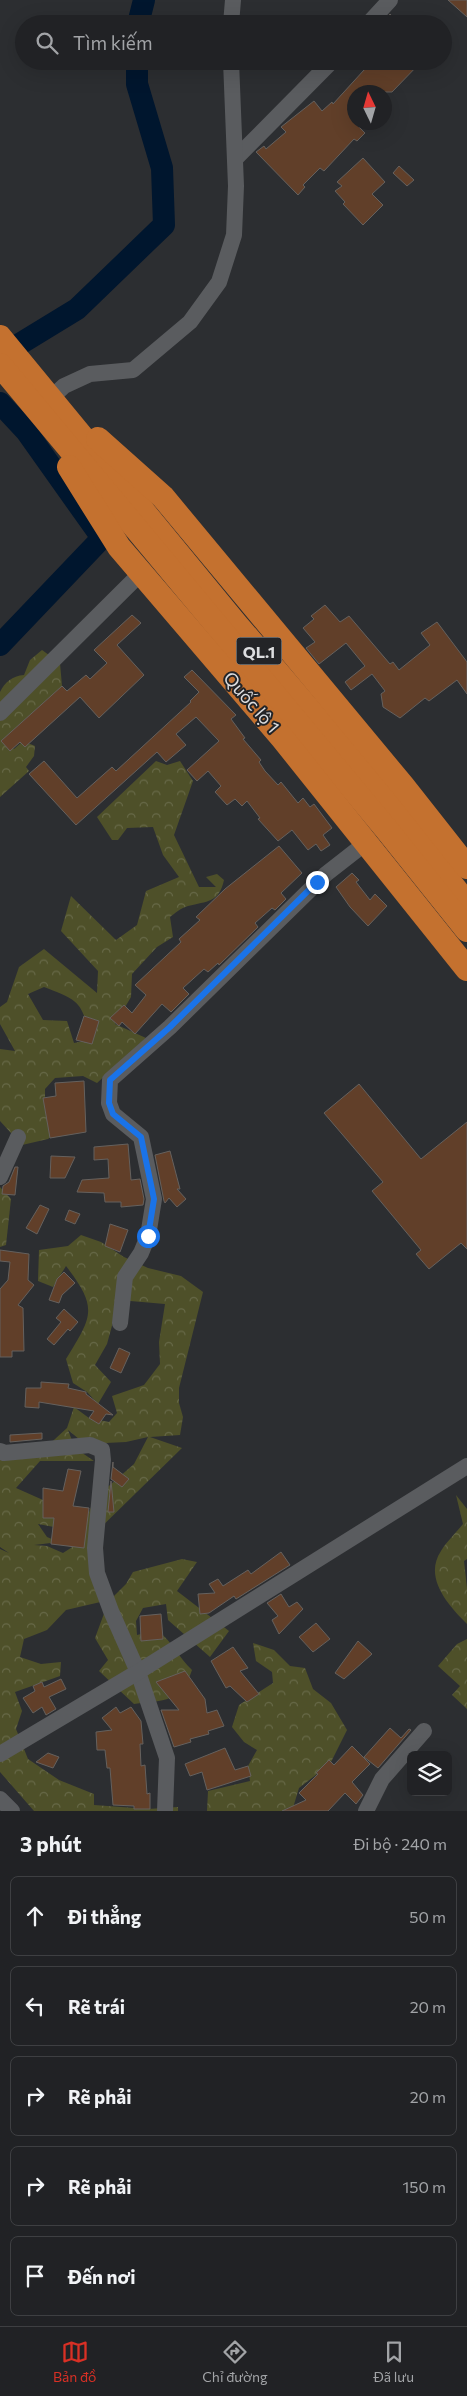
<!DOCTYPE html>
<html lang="vi">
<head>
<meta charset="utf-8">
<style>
	:root { --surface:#212225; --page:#2d2f32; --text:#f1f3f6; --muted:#a2a4a7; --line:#3e3f42; --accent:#d93025 }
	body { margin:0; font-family:Commissioner,sans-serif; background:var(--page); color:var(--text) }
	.controls { position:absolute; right:15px; bottom:15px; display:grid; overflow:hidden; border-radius:8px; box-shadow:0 5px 20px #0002 }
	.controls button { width:45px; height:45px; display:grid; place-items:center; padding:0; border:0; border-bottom:1px solid var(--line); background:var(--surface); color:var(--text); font:25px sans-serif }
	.compass { position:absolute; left:347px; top:85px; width:45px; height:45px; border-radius:50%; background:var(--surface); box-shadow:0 5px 20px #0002; rotate:355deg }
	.stop { position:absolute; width:15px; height:15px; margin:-11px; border:4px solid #1a73e8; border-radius:50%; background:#fff }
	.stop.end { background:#1a73e8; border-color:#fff; box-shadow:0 1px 5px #0008 }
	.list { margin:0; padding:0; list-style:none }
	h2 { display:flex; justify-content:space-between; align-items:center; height:65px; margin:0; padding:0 20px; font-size:21px }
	h2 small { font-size:16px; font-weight:400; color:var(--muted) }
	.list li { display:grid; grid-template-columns:32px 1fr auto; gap:15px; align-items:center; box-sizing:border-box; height:80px; margin:0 10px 10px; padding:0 10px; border:1px solid var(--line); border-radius:8px }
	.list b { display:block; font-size:19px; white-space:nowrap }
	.list em { font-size:16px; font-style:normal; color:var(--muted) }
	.icon { flex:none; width:28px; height:28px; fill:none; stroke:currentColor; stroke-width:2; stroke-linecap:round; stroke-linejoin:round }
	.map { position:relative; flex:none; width:467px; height:1811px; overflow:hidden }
	.search { position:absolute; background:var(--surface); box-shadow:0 5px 20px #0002; left:15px; right:15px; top:15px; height:55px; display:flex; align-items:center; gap:12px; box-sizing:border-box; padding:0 18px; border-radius:28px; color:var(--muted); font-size:19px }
	.sheet { height:515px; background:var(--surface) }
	nav { display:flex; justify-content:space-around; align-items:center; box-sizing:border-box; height:70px; border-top:1px solid var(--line); background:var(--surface); font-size:14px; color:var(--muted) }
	nav a { display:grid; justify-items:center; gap:2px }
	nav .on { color:var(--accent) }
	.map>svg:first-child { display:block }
	.forest { fill:url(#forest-crowns); fill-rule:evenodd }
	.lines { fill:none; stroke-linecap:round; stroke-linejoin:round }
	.river { stroke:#00162e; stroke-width:22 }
	.building { fill:#613f29; stroke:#65615e }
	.minor { stroke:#5a5c5f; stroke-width:16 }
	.highway { stroke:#c4712f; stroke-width:24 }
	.route { stroke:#1a73e8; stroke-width:6 }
	.labels { text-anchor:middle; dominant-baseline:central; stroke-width:4; stroke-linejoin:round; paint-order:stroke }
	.shield { fill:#232427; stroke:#a4a6a8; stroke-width:1 }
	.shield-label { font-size:16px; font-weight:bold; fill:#dcdddf }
	.street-label { font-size:18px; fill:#dcdddf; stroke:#232427 }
</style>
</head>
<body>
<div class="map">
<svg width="467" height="1811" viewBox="0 0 467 1811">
	<defs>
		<pattern id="forest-crowns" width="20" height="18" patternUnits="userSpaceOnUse" patternTransform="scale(1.25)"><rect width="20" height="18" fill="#4e5029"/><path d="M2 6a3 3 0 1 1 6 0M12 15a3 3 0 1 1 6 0" fill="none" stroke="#676948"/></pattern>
	</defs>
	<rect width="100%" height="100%" fill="#2c2e31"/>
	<g class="forest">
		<path d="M42 650 60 663 62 686 4 739 14 749 23 741 35 746 34 756 26 767 29 771 0 797V692C5 682 12 676 24 675L30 660Z"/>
		<path d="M156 761 167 765 180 761 193 781 174 835 199 887H216L206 877 217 874 224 880C219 903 207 901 188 906 181 908 175 913 170 917L173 937 157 947 132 974 131 997 115 1024 146 1038 97 1083 83 1076 55 1078 45 1089V1110L58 1130 48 1139 22 1145 0 1121V1049L15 1051 0 1024V1007L7 1002 19 967 44 949 97 993 98 971 61 931 71 896 116 940 137 925 146 891 179 877 163 855 153 827 127 828 118 840H112L97 817ZM44 987C78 1000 84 1002 89 1040L74 1043 67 1021 43 1020 28 994Z"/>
		<polygon points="0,1187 11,1199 6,1245 0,1247"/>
		<path d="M81 1235 101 1242 124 1257 148 1268 181 1276 203 1292 179 1388V1403L183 1417 180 1435 150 1437 182 1448 90 1538 110 1600 126 1584 133 1572 182 1559 197 1562 177 1591 229 1631 210 1657 168 1620 166 1604 143 1608 136 1621 137 1635 157 1630C172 1641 179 1658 192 1670 181 1703 164 1700 134 1704L99 1671 108 1660 95 1638 109 1600 66 1610 47 1630 24 1639 20 1657 41 1664 61 1662 60 1676 15 1692 22 1711 16 1729 28 1759 59 1780 94 1794V1805L148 1809 178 1807V1811H34L0 1772V1549L9 1553 0 1547V1456L43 1450 67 1428 74 1407 89 1418 109 1422 117 1413 112 1396 144 1385 160 1364 159 1342 165 1304 119 1300 107 1344 95 1365 111 1382 98 1404 87 1392 73 1383 66 1359C93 1315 98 1308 66 1266L53 1287 38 1281 39 1250 68 1246ZM68 1430 85 1444 126 1442 148 1437 134 1464 94 1499 77 1544 63 1553 47 1546 34 1545 59 1542 47 1537 38 1524 54 1527 71 1509 43 1500 16 1488 40 1461H94L75 1448Z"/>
		<path d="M456 1495 467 1509V1559L464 1561 467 1588V1624C449 1606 423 1578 441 1551 447 1541 456 1533 463 1524Z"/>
		<polygon points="467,1639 467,1709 452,1695 460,1686 438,1666 457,1644"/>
		<polygon points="253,1643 274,1650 290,1666 305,1668 313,1689 331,1703 347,1730 330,1764 299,1788 292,1811 207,1811 208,1791 250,1781 248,1766 257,1750 244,1742 232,1727 239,1705 273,1683 272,1672 256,1661"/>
	</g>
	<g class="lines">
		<g class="river">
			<polyline points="138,24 144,0"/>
			<polyline points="0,356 77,309 164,225 162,168 137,84 137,61"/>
			<polyline points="0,403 26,431 102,538 0,645"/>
		</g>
	</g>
	<g class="building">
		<polygon points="448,0 467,0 467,17"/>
		<polygon points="390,14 400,24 386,24 384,22"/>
		<polygon points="376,61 422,61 392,92 354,92 354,122 365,133 357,141 354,139 324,171 320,168 303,185 305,187 298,195 256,152 264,146 266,149 286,132 281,127 314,101 322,111 332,102 333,104 364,70"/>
		<polygon points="363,158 385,182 372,194 383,205 363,225 343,204 345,202 335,191 342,186 337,182"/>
		<polygon points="399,166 414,180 407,186 393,173"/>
		<polygon points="325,605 340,622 349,616 390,664 393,662 399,670 430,645 421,633 437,622 467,662 467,694 457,680 429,701 425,698 400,718 383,707 381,694 385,691 372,674 351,690 345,682 365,666 346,643 319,664 306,648 315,642 303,628 314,619 311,616"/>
		<polygon points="132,615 141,623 117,645 144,675 99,718 80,697 25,747 20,742 10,751 1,741 62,686 67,691 86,675 90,679 107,663 94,650"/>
		<polygon points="192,670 236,715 231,719 245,738 243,739 261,760 259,762 265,771 278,785 281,782 298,803 303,798 310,807 314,804 332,828 323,835 330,845 321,851 316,844 308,850 292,830 278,841 258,819 260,818 247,801 242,806 235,799 227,805 215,792 221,786 208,771 197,781 187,770 219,741 196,717 176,734 186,745 166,762 157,752 76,825 29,774 44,761 77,798 112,767 116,771 191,702 190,701 199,692 184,677"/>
		<polygon points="279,846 302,873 281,893 286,899 275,910 272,908 255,923 258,927 219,965 218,963 208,972 204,969 183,988 189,994 171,1012 162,1004 135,1034 122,1022 119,1026 110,1018 124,1005 132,1013 146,995 135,985 181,942 179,939 200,920 196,917 225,889"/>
		<polygon points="352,873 359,880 356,882 370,900 375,894 387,906 368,926 350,907 336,887"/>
		<polygon points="84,1016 99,1021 92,1044 76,1040"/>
		<polygon points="84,1081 86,1132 50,1138 43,1098 56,1096 55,1083"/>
		<polygon points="359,1084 421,1159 467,1122 467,1249 461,1243 429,1269 416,1254 421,1250 372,1191 383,1182 324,1113"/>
		<polygon points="128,1144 131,1180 140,1179 144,1199 143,1205 121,1207 121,1202 105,1202 104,1193 77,1192 82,1180 109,1178 108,1159 94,1160 94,1147"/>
		<polygon points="170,1151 180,1189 177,1189 186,1199 177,1207 169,1198 165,1203 164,1201 155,1155"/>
		<polygon points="51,1156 75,1157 65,1178 50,1178"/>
		<polygon points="15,1167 18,1167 15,1195 2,1194 3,1186 9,1182"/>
		<polygon points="40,1205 49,1209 37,1234 26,1228"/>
		<polygon points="69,1210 80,1214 75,1224 65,1220"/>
		<polygon points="110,1224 128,1230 120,1252 105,1246"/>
		<polygon points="0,1250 29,1254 28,1280 34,1285 18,1305 23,1308 24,1351 12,1351 12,1357 0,1357 0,1289 8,1280 10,1262 0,1261"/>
		<polygon points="64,1272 75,1283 62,1295 59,1303 49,1300 57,1279"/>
		<polygon points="64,1309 78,1322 70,1331 68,1329 54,1345 47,1339 61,1322 56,1318"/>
		<polygon points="119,1348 130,1353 121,1373 110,1368"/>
		<polygon points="41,1382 69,1384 68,1388 86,1392 86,1394 113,1415 106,1414 99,1424 89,1418 94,1411 39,1402 39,1408 25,1407 26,1388 41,1388"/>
		<polygon points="42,1433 42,1439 10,1442 10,1435"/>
		<polygon points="113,1462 113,1467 129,1479 122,1487 111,1479"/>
		<polygon points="68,1469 81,1471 73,1506 89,1508 84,1548 51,1544 54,1518 43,1518 43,1488 63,1491"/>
		<polygon points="111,1481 114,1512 108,1512"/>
		<polygon points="281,1552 290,1565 236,1599 234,1596 209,1613 200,1614 198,1594 215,1593 209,1584 218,1579 223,1586 248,1570 251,1574"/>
		<polygon points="281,1594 289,1607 297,1602 303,1609 279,1634 272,1620 278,1616 267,1603"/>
		<polygon points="161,1614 163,1639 141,1641 140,1616"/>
		<polygon points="316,1623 330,1639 313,1652 299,1637"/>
		<polygon points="358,1641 372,1654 344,1679 335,1673"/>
		<polygon points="233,1647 248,1668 240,1671 259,1694 247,1702 230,1686 226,1688 211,1661"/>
		<polygon points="185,1671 205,1699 207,1713 217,1710 224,1726 208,1731 209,1734 190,1739 191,1742 174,1747 161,1710 179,1710 156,1682"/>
		<polygon points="61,1679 66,1689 49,1697 56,1709 46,1715 42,1707 33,1713 23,1698 35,1691 33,1686 42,1682 44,1687"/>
		<polygon points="116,1707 120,1713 131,1707 141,1721 143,1744 140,1744 141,1766 145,1765 147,1794 150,1793 150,1809 134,1809 134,1806 113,1805 110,1768 107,1768 105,1750 97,1750 96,1732 112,1730 102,1718"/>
		<polygon points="390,1728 401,1738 409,1729 411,1730 378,1768 364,1757"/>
		<polygon points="352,1746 370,1764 352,1782 363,1795 356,1804 345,1793 328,1811 282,1811 306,1800 299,1793 318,1774 316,1773 329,1760 334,1765"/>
		<polygon points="225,1748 235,1770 248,1766 251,1776 207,1790 202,1772 190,1776 185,1764"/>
		<polygon points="48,1753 59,1757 53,1768 36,1762"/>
	</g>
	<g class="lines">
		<g class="minor">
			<polyline points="231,24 233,0"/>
			<polyline points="368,24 390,0"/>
			<polyline points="235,159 332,61"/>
			<polyline points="51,398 64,386 90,374 133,370 190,322 219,282 234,235 236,186 231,61"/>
			<polyline points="0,713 141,573"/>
			<polyline points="0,1177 18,1137"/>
			<polyline points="120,1323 125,1277 141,1253 148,1236 154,1199 141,1137 113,1114 109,1103 110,1080 170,1027 326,874 367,842"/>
			<polyline points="0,1451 4,1453 90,1445 102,1450 103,1460 95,1548 97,1573 111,1611 138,1672 167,1758 165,1811"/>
			<polyline points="0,1754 138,1672 467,1466"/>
			<polyline points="0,1799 12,1811"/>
			<polyline points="366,1811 382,1779 424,1731"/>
		</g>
		<g class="highway">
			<polyline points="0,337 236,624 372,783 467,904"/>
			<polyline points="0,365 387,830 467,930"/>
			<polyline points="98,439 163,497 403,786 467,867"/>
			<polyline points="69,467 119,547 283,739 467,969"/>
		</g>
	</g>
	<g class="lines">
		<polyline class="route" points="148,1236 154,1199 141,1137 113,1114 109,1103 110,1080 170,1027 317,882"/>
	</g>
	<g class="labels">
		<rect class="shield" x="236.5" y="637.5" width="45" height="27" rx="4"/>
		<g class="shield-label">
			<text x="259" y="651">QL.1</text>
		</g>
		<g class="street-label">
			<text transform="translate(252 702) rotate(49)">Quốc lộ 1</text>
		</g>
	</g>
</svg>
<div class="controls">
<button><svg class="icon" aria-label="layers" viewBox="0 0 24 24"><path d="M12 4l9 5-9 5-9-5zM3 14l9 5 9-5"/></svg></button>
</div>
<svg class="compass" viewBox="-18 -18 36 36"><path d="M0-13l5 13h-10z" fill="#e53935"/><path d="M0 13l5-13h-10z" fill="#a2a4a7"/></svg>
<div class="stop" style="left:148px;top:1236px"></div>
<div class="stop end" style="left:317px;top:882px"></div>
<div class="search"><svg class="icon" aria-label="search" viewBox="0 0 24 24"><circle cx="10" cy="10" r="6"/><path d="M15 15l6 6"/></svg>Tìm kiếm</div>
</div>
<section class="sheet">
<h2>3 phút<small>Đi bộ · 240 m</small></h2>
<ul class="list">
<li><svg class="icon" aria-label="ahead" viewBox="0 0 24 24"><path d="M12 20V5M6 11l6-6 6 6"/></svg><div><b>Đi thẳng</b></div><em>50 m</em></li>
<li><svg class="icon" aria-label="left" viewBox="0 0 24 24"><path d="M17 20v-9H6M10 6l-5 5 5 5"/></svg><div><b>Rẽ trái</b></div><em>20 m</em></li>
<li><svg class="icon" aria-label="right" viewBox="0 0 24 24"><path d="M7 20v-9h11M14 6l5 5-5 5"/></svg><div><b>Rẽ phải</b></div><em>20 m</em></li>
<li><svg class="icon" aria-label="right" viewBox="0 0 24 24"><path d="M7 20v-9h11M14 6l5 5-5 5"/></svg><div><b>Rẽ phải</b></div><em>150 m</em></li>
<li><svg class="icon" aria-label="arrive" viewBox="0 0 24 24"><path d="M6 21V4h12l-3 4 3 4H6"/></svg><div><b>Đến nơi</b></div></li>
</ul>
</section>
<nav>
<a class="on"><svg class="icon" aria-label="map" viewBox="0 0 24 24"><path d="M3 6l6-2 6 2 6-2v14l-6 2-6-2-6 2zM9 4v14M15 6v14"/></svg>Bản đồ</a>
<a><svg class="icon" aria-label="directions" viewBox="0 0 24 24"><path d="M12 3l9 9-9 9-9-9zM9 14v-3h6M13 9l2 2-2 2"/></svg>Chỉ đường</a>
<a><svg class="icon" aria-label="saved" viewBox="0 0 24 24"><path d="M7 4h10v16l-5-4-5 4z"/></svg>Đã lưu</a>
</nav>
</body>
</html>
